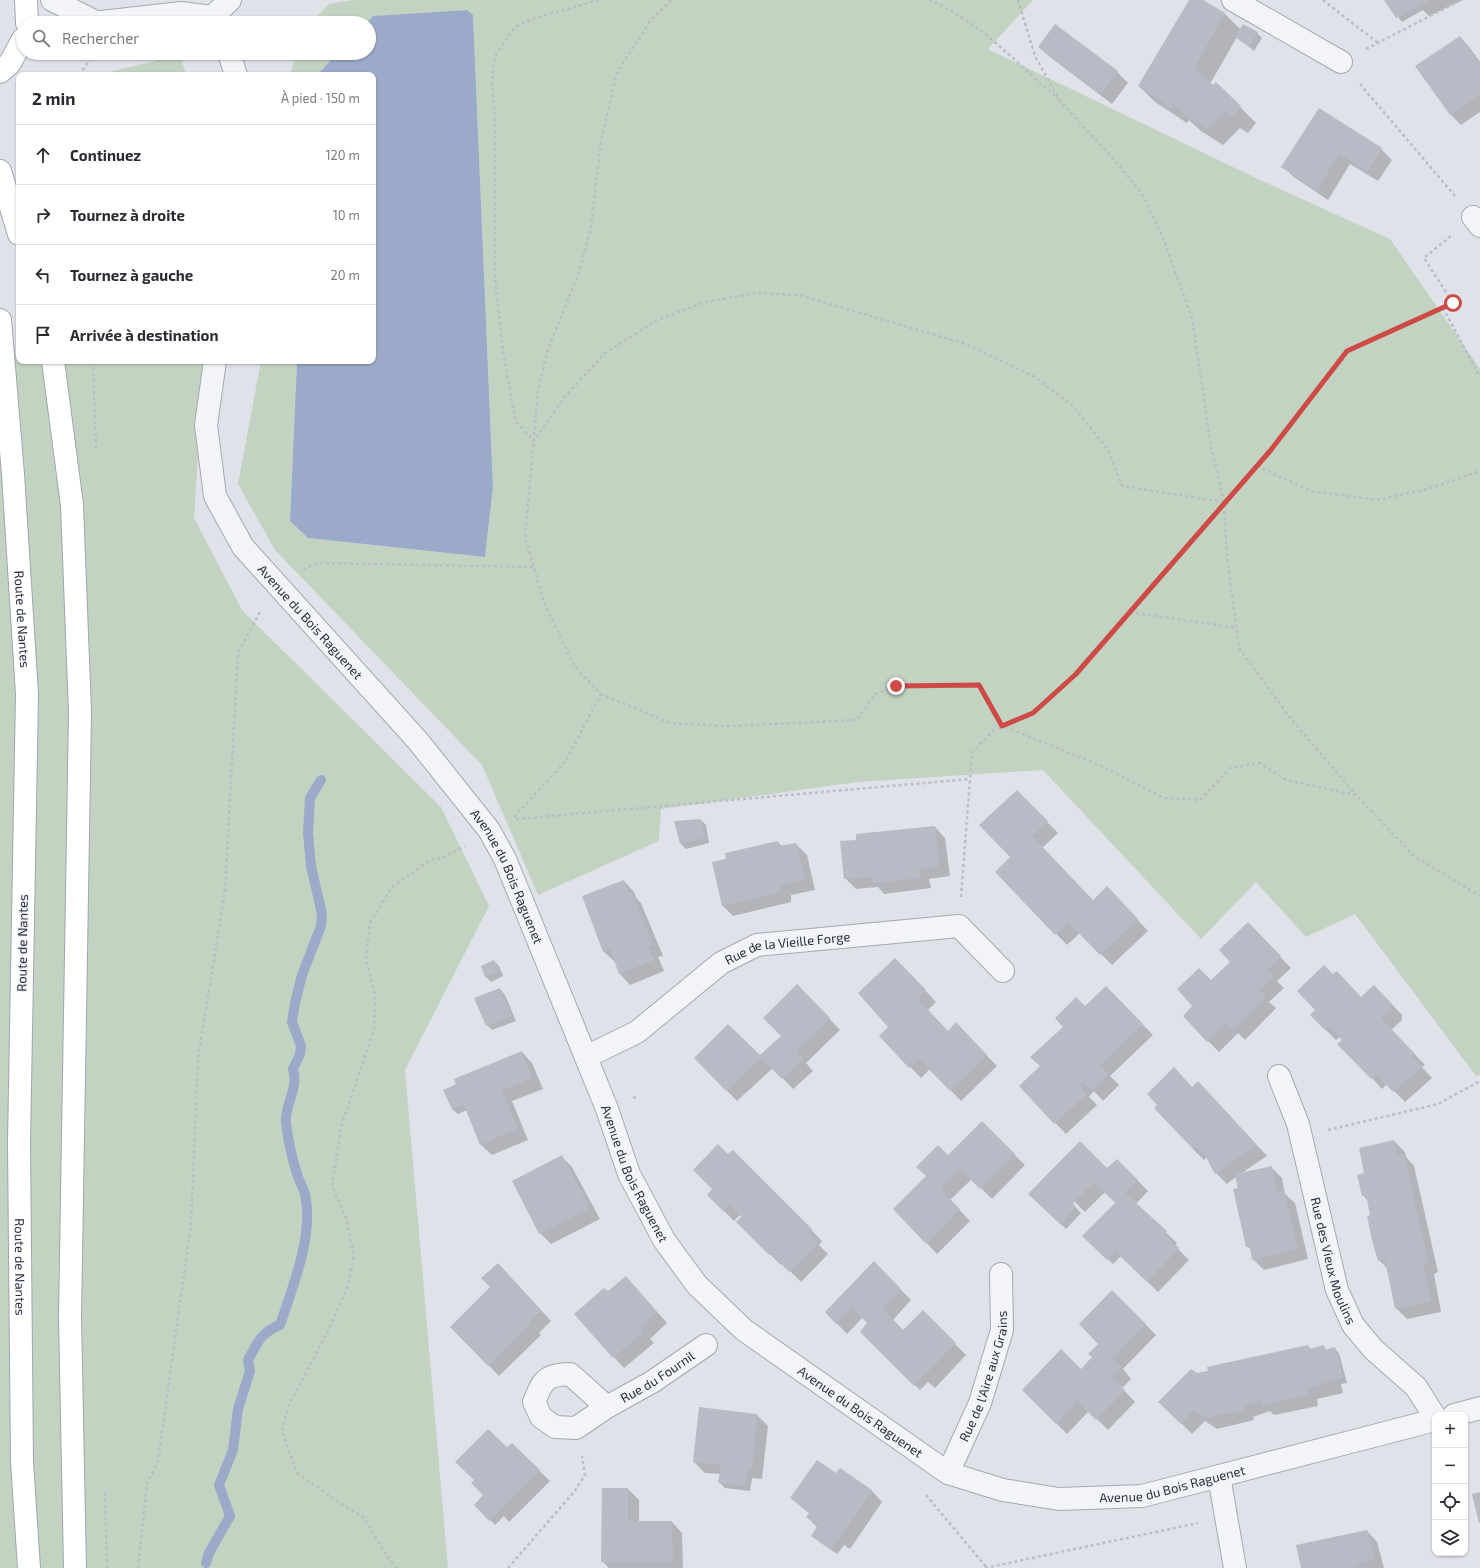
<!DOCTYPE html>
<html lang="fr">
<head>
<meta charset="utf-8">
<style>
	:root { --surface:#fff; --page:#f2f2f3; --text:#2b2b33; --muted:#7c7c81; --line:#e1e1e2 }
	body { margin:0; font-family:"Exo 2",sans-serif; background:var(--page); color:var(--text) }
	.controls { position:absolute; right:12px; bottom:12px; display:grid; overflow:hidden; border-radius:8px; box-shadow:0 1px 3px #0004 }
	.controls button { width:36px; height:36px; display:grid; place-items:center; padding:0; border:0; border-bottom:1px solid var(--line); background:var(--surface); color:var(--text); font:20px sans-serif }
	.stop { position:absolute; width:12px; height:12px; margin:-9px; border:3px solid #cd4a47; border-radius:50%; background:#fff }
	.stop.end { background:#cd4a47; border-color:#fff; box-shadow:0 1px 4px #0008 }
	.list { margin:0; padding:0; list-style:none }
	h2 { display:flex; justify-content:space-between; align-items:center; height:52px; margin:0; padding:0 16px; font-size:17px }
	h2 small { font-size:13px; font-weight:400; color:var(--muted) }
	.list li { display:grid; grid-template-columns:26px 1fr auto; gap:12px; align-items:center; box-sizing:border-box; height:60px; padding:0 16px; border-top:1px solid var(--line) }
	.list b { display:block; font-size:15px; white-space:nowrap }
	.list em { font-size:13px; font-style:normal; color:var(--muted) }
	.icon { flex:none; width:22px; height:22px; fill:none; stroke:currentColor; stroke-width:2; stroke-linecap:round; stroke-linejoin:round }
	.map { position:relative; flex:none; width:1480px; height:1568px; overflow:hidden }
	.search { position:absolute; background:var(--surface); box-shadow:0 1px 3px #0004; left:16px; top:16px; width:360px; height:44px; display:flex; align-items:center; gap:10px; box-sizing:border-box; padding:0 14px; border-radius:22px; color:var(--muted); font-size:15px }
	.panel { position:absolute; background:var(--surface); box-shadow:0 1px 3px #0004; left:16px; top:72px; width:360px; height:292px; border-radius:8px }
	.map>svg:first-child { display:block }
	.green { fill:#c3d3c2 }
	.water { fill:#9caac9 }
	.shadow { fill:#0003 }
	.lines { fill:none; stroke-linecap:round; stroke-linejoin:round }
	.stream { stroke:#9caac9; stroke-width:10 }
	.building { fill:#b8bbc6 }
	.minor-casing { stroke:#a5a8b3; stroke-width:24 }
	.major-casing { stroke:#a0a5b5; stroke-width:24 }
	.path { stroke:#babdc4; stroke-width:2.5; stroke-dasharray:3 3; stroke-linecap:butt }
	.minor { stroke:#f3f4f7; stroke-width:22 }
	.major { stroke:#fff; stroke-width:22 }
	.route { stroke:#cd4a47; stroke-width:5 }
	.labels { text-anchor:middle; dominant-baseline:central; stroke-width:3; stroke-linejoin:round; paint-order:stroke }
	.street-label { font-size:13px; fill:#292e40; stroke:#f0f2f7 }
</style>
</head>
<body>
<div class="map">
<svg width="1480" height="1568" viewBox="0 0 1480 1568">
	<rect width="100%" height="100%" fill="#e0e2e9"/>
	<g class="green">
		<polygon points="352,0 1033,0 988,49 1258,179 1390,239 1480,369 1480,1075 1476,1076 1355,914 1306,937 1256,882 1201,939 1043,770 858,782 661,809 659,841 538,895 482,765 275,550 238,484 261,361 297,361 290,521 308,538 485,557 493,487 473,15 467,10 373,16 366,23 311,23 329,4"/>
		<polygon points="296,53 338,53 317,75 290,75"/>
		<polygon points="180,55 186,75 97,75"/>
		<polygon points="0,352 19,354 19,361 204,361 194,518 242,610 441,807 489,906 405,1070 448,1568 0,1568"/>
	</g>
	<polygon class="water" points="467,10 473,15 493,487 485,557 308,538 290,521 297,361 373,361 373,75 317,75 338,53 369,53 369,23 366,23 373,16"/>
	<g class="shadow">
		<polygon points="1190,0 1201,0 1225,14 1241,30 1257,33 1262,38 1254,51 1237,37 1210,84 1240,107 1256,123 1248,133 1240,128 1223,145 1201,131 1189,120 1187,123 1155,102 1139,86"/>
		<polygon points="1385,0 1463,0 1429,16 1423,10 1402,22"/>
		<polygon points="1055,25 1117,72 1128,83 1112,104 1050,57 1039,47"/>
		<polygon points="1460,37 1470,48 1480,62 1480,112 1461,125 1451,115 1416,67"/>
		<polygon points="1319,110 1381,149 1392,160 1378,181 1350,164 1328,200 1294,177 1283,167"/>
		<polygon points="1017,791 1058,833 1042,848 1093,901 1118,899 1148,931 1112,965 1080,933 1067,945 996,872 1011,858"/>
		<polygon points="701,820 706,825 709,843 686,849 681,844"/>
		<polygon points="935,827 945,838 950,876 929,879 931,888 884,894 878,887 856,889 845,878 857,841"/>
		<polygon points="778,842 782,847 796,844 807,855 815,890 791,895 791,902 733,916 722,905 727,860"/>
		<polygon points="624,881 634,892 637,899 641,903 663,956 658,957 664,971 630,985 620,974 615,962 603,951"/>
		<polygon points="1248,924 1291,968 1277,981 1284,988 1269,1002 1276,1008 1245,1040 1238,1033 1219,1052 1208,1041 1211,981 1232,962"/>
		<polygon points="494,961 499,966 503,976 491,982 486,977 482,966"/>
		<polygon points="906,970 936,1002 928,1010 948,1032 967,1035 997,1066 961,1101 930,1069 921,1078 880,1036 889,1027"/>
		<polygon points="500,989 505,995 516,1021 492,1030 487,1025"/>
		<polygon points="808,996 840,1030 806,1063 813,1071 793,1089 773,1068 737,1101 695,1058 760,1056 782,1036"/>
		<polygon points="1385,997 1402,1015 1402,1020 1391,1030 1425,1065 1422,1067 1432,1078 1405,1102 1387,1084 1382,1089 1372,1078 1340,1037 1336,1040 1311,1015 1362,998"/>
		<polygon points="1117,998 1153,1035 1110,1076 1119,1085 1103,1101 1094,1091 1089,1097 1097,1105 1066,1134 1020,1086 1041,1066 1085,1007"/>
		<polygon points="522,1052 532,1063 543,1089 512,1101 528,1140 492,1155 481,1145 467,1110 458,1114 452,1109 444,1090"/>
		<polygon points="1192,1088 1208,1093 1267,1156 1242,1173 1271,1167 1282,1178 1285,1194 1295,1203 1308,1259 1264,1270 1253,1259 1251,1250 1247,1246 1236,1177 1227,1184 1216,1173 1207,1157 1204,1160 1193,1149"/>
		<polygon points="982,1123 1025,1165 992,1199 972,1179 950,1200 970,1221 937,1254 895,1209"/>
		<polygon points="1394,1141 1405,1152 1406,1157 1414,1166 1438,1272 1434,1274 1441,1312 1407,1319 1396,1308 1388,1269 1379,1260 1368,1201 1363,1195 1365,1174"/>
		<polygon points="1080,1143 1107,1170 1117,1160 1148,1191 1136,1204 1177,1243 1175,1246 1189,1260 1158,1292 1121,1256 1113,1264 1084,1236 1116,1203 1105,1192 1085,1212 1050,1177 1048,1179 1081,1213 1066,1229 1030,1194"/>
		<polygon points="561,1156 572,1167 600,1219 551,1244 540,1233"/>
		<polygon points="728,1156 758,1176 822,1241 819,1245 828,1254 801,1282 782,1263 781,1265 738,1222 742,1217 740,1215 734,1221 708,1195 713,1189"/>
		<polygon points="874,1263 911,1300 893,1320 904,1331 923,1312 966,1355 935,1388 928,1382 920,1390 861,1332 869,1323 863,1317 847,1334 826,1312"/>
		<polygon points="508,1275 551,1321 539,1333 541,1335 499,1376 451,1327"/>
		<polygon points="636,1288 667,1323 650,1339 654,1343 624,1368 614,1357 608,1292"/>
		<polygon points="1112,1291 1156,1335 1123,1369 1131,1379 1122,1388 1135,1402 1108,1430 1089,1411 1067,1434 1023,1390 1081,1370 1093,1357 1099,1344"/>
		<polygon points="1308,1346 1311,1349 1323,1346 1327,1350 1334,1348 1339,1353 1347,1383 1341,1384 1343,1393 1317,1399 1318,1406 1274,1415 1270,1411 1253,1417 1254,1420 1217,1429 1205,1421 1192,1434 1160,1402 1196,1375"/>
		<polygon points="757,1415 768,1426 762,1479 752,1478 750,1491 725,1488 719,1482 720,1474 705,1473 694,1462"/>
		<polygon points="512,1444 550,1481 509,1522 504,1516 495,1525 475,1505 484,1496 507,1449"/>
		<polygon points="840,1469 872,1491 882,1502 850,1549 844,1545 837,1554 812,1536 818,1528 807,1517 810,1514 791,1498 836,1475"/>
		<polygon points="628,1489 639,1500 639,1522 672,1522 682,1533 683,1568 609,1568 602,1561"/>
		<polygon points="1367,1531 1377,1542 1384,1568 1303,1568 1297,1546"/>
	</g>
	<g class="lines">
		<path class="stream" d="M206 1563 209 1553 230 1516 219 1485 233 1450 238 1409 250 1371 248 1360C258 1342 260 1333 280 1325 293 1286 314 1235 305 1194 303 1187 299 1181 297 1174 292 1158 288 1140 286 1123 284 1105 299 1089 293 1069L300 1054 301 1046 292 1022 295 1003 302 975 321 926 322 914 311 866 308 833 310 798 321 780"/>
	</g>
	<g class="building">
		<polygon points="1189,0 1203,0 1225,13 1194,68 1213,85 1216,82 1241,106 1232,117 1224,112 1207,129 1183,115 1184,113 1173,104 1171,108 1169,107 1138,86"/>
		<polygon points="1384,0 1430,0 1396,18"/>
		<polygon points="1055,24 1118,71 1101,94 1038,47"/>
		<polygon points="1243,24 1258,32 1249,47 1235,37"/>
		<polygon points="1460,36 1480,65 1480,94 1450,115 1415,66"/>
		<polygon points="1319,108 1382,148 1367,171 1339,154 1317,190 1281,167"/>
		<polygon points="1017,790 1048,821 1032,836 1093,900 1107,886 1138,919 1100,955 1069,923 1055,935 995,872 1010,857 979,825"/>
		<polygon points="701,819 705,838 680,844 674,821"/>
		<polygon points="935,826 939,866 919,869 920,878 873,883 872,877 844,879 840,841 856,840 856,834"/>
		<polygon points="778,841 779,846 796,843 805,879 780,885 781,892 722,906 712,862 726,859 725,853"/>
		<polygon points="624,880 628,893 631,891 653,945 648,946 654,960 619,974 610,949 603,952 582,896"/>
		<polygon points="1248,922 1281,956 1267,970 1274,977 1259,990 1266,997 1233,1030 1226,1023 1207,1042 1183,1016 1192,1006 1177,989 1199,968 1211,980 1230,962 1219,950"/>
		<polygon points="895,958 926,990 918,999 948,1031 956,1022 987,1055 950,1091 919,1059 909,1068 879,1036 888,1027 858,993"/>
		<polygon points="494,960 499,971 485,977 481,966"/>
		<polygon points="1324,965 1333,974 1337,971 1361,997 1374,985 1391,1003 1391,1009 1381,1018 1415,1054 1412,1056 1422,1067 1393,1092 1376,1074 1371,1079 1337,1044 1342,1040 1329,1026 1325,1030 1310,1015 1315,1010 1297,991"/>
		<polygon points="797,984 830,1018 796,1051 803,1059 782,1079 761,1058 726,1091 694,1058 728,1024 760,1055 781,1036 763,1018"/>
		<polygon points="1106,986 1143,1024 1100,1066 1109,1074 1092,1091 1083,1081 1079,1085 1087,1094 1054,1124 1019,1086 1040,1066 1030,1057 1063,1027 1055,1018 1076,997 1085,1006"/>
		<polygon points="500,988 512,1016 486,1026 474,998"/>
		<polygon points="522,1051 532,1078 502,1090 518,1129 480,1145 464,1105 452,1109 443,1090 456,1085 454,1079"/>
		<polygon points="1174,1067 1192,1087 1198,1081 1257,1145 1215,1174 1206,1157 1196,1147 1193,1149 1154,1108 1157,1105 1147,1094"/>
		<polygon points="982,1121 1015,1154 980,1189 960,1169 940,1189 960,1209 926,1244 893,1209 926,1176 916,1167 938,1145 948,1155"/>
		<polygon points="1394,1140 1397,1154 1404,1154 1411,1185 1428,1262 1423,1263 1431,1301 1395,1309 1385,1260 1378,1261 1372,1240 1367,1216 1370,1215 1366,1195 1362,1196 1357,1175 1364,1173 1359,1148"/>
		<polygon points="1080,1141 1107,1168 1117,1159 1138,1180 1125,1193 1167,1231 1165,1235 1179,1248 1147,1282 1115,1251 1107,1260 1082,1236 1115,1203 1094,1182 1073,1203 1076,1207 1061,1225 1028,1194"/>
		<polygon points="718,1144 728,1154 733,1150 812,1229 809,1233 818,1243 789,1272 771,1253 769,1255 736,1222 741,1217 729,1204 723,1211 707,1195 712,1189 693,1170"/>
		<polygon points="562,1155 590,1208 539,1234 512,1181"/>
		<polygon points="1272,1166 1277,1192 1284,1191 1298,1249 1252,1260 1250,1247 1246,1247 1233,1189 1238,1188 1235,1174"/>
		<polygon points="874,1261 901,1289 883,1309 903,1330 923,1310 956,1343 914,1386 860,1332 867,1323 852,1307 836,1324 825,1312"/>
		<polygon points="498,1263 541,1310 529,1322 531,1323 488,1366 450,1327 490,1287 481,1278"/>
		<polygon points="626,1276 657,1312 640,1327 644,1332 613,1358 574,1314 604,1288 608,1291"/>
		<polygon points="1112,1290 1146,1324 1112,1358 1121,1367 1112,1377 1125,1390 1096,1420 1077,1401 1056,1424 1022,1390 1061,1349 1081,1369 1092,1357 1088,1354 1098,1344 1079,1324"/>
		<polygon points="1308,1345 1309,1349 1324,1345 1325,1350 1335,1347 1343,1378 1307,1388 1308,1395 1262,1405 1261,1400 1243,1406 1244,1410 1205,1418 1194,1410 1181,1424 1158,1402 1191,1369 1197,1373 1208,1371 1207,1367"/>
		<polygon points="699,1407 757,1414 752,1469 748,1468 745,1486 718,1483 721,1465 693,1462"/>
		<polygon points="488,1429 507,1447 512,1443 540,1470 489,1521 474,1505 483,1495 471,1483 474,1480 455,1462"/>
		<polygon points="817,1460 836,1473 840,1468 872,1490 831,1550 811,1536 818,1525 806,1517 810,1512 790,1498"/>
		<polygon points="602,1488 628,1488 628,1521 672,1521 673,1562 601,1562"/>
		<polygon points="1480,1492 1480,1523 1479,1523 1472,1494"/>
		<polygon points="1367,1530 1375,1560 1358,1563 1359,1566 1349,1568 1301,1568 1296,1545"/>
	</g>
	<g class="lines">
		<g class="minor-casing">
			<g id="minor">
				<polyline points="52,0 96,22"/>
				<polyline points="1233,0 1341,62"/>
				<polyline points="212,17 230,0"/>
				<polyline points="93,23 181,13 212,17"/>
				<polyline points="229,53 236,75"/>
				<polyline points="1473,217 1480,226"/>
				<path id="s1" d="M215 361 206 425 215 496 243 547 418 741 489 830 505 859 607 1109 629 1174 664 1240 697 1285 744 1330 948 1473 1003 1490 1059 1499 1142 1496 1435 1420"/>
				<path id="s2" d="M586 1057 637 1032 721 963 757 945 959 926 1003 971"/>
				<path id="s3" d="M1279 1076 1298 1124 1337 1290 1353 1325 1373 1349 1416 1387 1435 1417"/>
				<path id="s4" d="M607 1407 570 1374C545 1375 543 1380 534 1402L541 1417 555 1427 576 1428 607 1407 652 1382 706 1345"/>
				<polyline points="1454,1415 1480,1408"/>
				<path id="s5" d="M948 1473 980 1403 1002 1330 1001 1274"/>
				<polyline points="1219,1476 1235,1568"/>
			</g>
		</g>
		<g class="major-casing">
			<g id="major">
				<polyline points="26,0 27,23"/>
				<polyline points="0,72 10,63 23,39"/>
				<polyline points="0,171 19,234"/>
				<path id="s6" d="M0 320 13 474 27 694 19 1143 22 1462 29 1568"/>
				<polyline points="53,361 72,505 80,712 70,1317 75,1568"/>
			</g>
		</g>
		<g class="path">
			<polyline points="599,0 535,18 515,27 495,56 492,81 495,117 495,279 503,351 516,422 534,441 564,398 604,354 657,320 705,302 757,293 799,295 966,344 1035,377 1074,407 1108,450 1122,486 1224,502"/>
			<polyline points="671,0 651,20 617,72 601,141 591,227 579,273 548,349 538,391 525,537 544,603 575,667 601,694 670,723 729,726 857,720 875,694 896,686 979,685 1003,726 1104,767 1164,798 1200,800 1230,768 1260,763 1286,780 1356,795 1413,855 1480,896"/>
			<path d="M929 0C979 21 1018 64 1058 99"/>
			<polyline points="1018,0 1035,56 1060,101 1111,156 1141,192 1163,238 1192,318 1211,446 1224,502 1227,556 1239,648 1291,719 1356,795"/>
			<polyline points="1323,0 1378,43"/>
			<polyline points="1366,49 1461,0"/>
			<polyline points="79,75 95,53"/>
			<polyline points="1360,84 1455,196"/>
			<polyline points="1443,308 1480,377"/>
			<polyline points="93,361 96,448"/>
			<polyline points="1257,466 1311,491 1377,500 1428,489 1480,471"/>
			<polyline points="303,569 318,563 534,567"/>
			<polyline points="1130,612 1237,628"/>
			<polyline points="514,817 565,762 601,694"/>
			<polyline points="516,819 970,779"/>
			<polyline points="961,897 972,753 993,731 1033,713 1076,674 1270,451 1347,351 1453,303 1424,258 1452,235"/>
			<polyline points="633,1098 639,1096"/>
			<polyline points="1328,1130 1438,1104 1480,1081"/>
			<polyline points="105,1493 107,1568"/>
			<polyline points="926,1495 987,1568"/>
			<polyline points="138,1568 147,1484 158,1461 191,1224 198,1059 225,890 238,653 261,610"/>
			<polyline points="397,1568 388,1558 364,1518 340,1503 297,1473 282,1431 288,1407 330,1327 348,1285 354,1255 346,1218 332,1186 341,1127 374,1029 375,996 366,958 370,923 392,887 430,860 442,858 465,846"/>
			<polyline points="508,1568 574,1492 585,1475 582,1456"/>
			<polyline points="985,1568 1198,1523"/>
		</g>
		<use href="#minor" class="minor"/>
		<use href="#major" class="major"/>
	</g>
	<g class="lines">
		<polyline class="route" points="896,686 979,685 1002,726 1033,713 1076,674 1270,451 1347,351 1453,303"/>
	</g>
	<g class="labels">
		<g class="street-label">
			<text stroke="none"><textPath href="#s6" startOffset="300">Route de Nantes</textPath></text>
			<text stroke="none"><textPath href="#s1" startOffset="295">Avenue du Bois Raguenet</textPath></text>
			<text stroke="none"><textPath href="#s1" startOffset="619">Avenue du Bois Raguenet</textPath></text>
			<text transform="translate(22 943) rotate(-89)">Route de Nantes</text>
			<text stroke="none"><textPath href="#s2" startOffset="235">Rue de la Vieille Forge</textPath></text>
			<text stroke="none"><textPath href="#s1" startOffset="943">Avenue du Bois Raguenet</textPath></text>
			<text stroke="none"><textPath href="#s3" startOffset="193">Rue des Vieux Moulins</textPath></text>
			<text stroke="none"><textPath href="#s6" startOffset="948">Route de Nantes</textPath></text>
			<text stroke="none"><textPath href="#s5" startOffset="104">Rue de l'Aire aux Grains</textPath></text>
			<text stroke="none"><textPath href="#s4" startOffset="251">Rue du Fournil</textPath></text>
			<text stroke="none"><textPath href="#s1" startOffset="1279">Avenue du Bois Raguenet</textPath></text>
			<text stroke="none"><textPath href="#s1" startOffset="1615">Avenue du Bois Raguenet</textPath></text>
		</g>
	</g>
</svg>
<div class="controls">
<button>+</button>
<button>−</button>
<button><svg class="icon" aria-label="locate" viewBox="0 0 24 24"><circle cx="12" cy="12" r="6"/><path d="M12 2v4M12 18v4M2 12h4M18 12h4"/></svg></button>
<button><svg class="icon" aria-label="layers" viewBox="0 0 24 24"><path d="M12 4l9 5-9 5-9-5zM3 14l9 5 9-5"/></svg></button>
</div>
<div class="stop" style="left:1453px;top:303px"></div>
<div class="stop end" style="left:896px;top:686px"></div>
<div class="search"><svg class="icon" aria-label="search" viewBox="0 0 24 24"><circle cx="10" cy="10" r="6"/><path d="M15 15l6 6"/></svg>Rechercher</div>
<section class="panel">
<h2>2 min<small>À pied · 150 m</small></h2>
<ul class="list">
<li><svg class="icon" aria-label="ahead" viewBox="0 0 24 24"><path d="M12 20V5M6 11l6-6 6 6"/></svg><div><b>Continuez</b></div><em>120 m</em></li>
<li><svg class="icon" aria-label="right" viewBox="0 0 24 24"><path d="M7 20v-9h11M14 6l5 5-5 5"/></svg><div><b>Tournez à droite</b></div><em>10 m</em></li>
<li><svg class="icon" aria-label="left" viewBox="0 0 24 24"><path d="M17 20v-9H6M10 6l-5 5 5 5"/></svg><div><b>Tournez à gauche</b></div><em>20 m</em></li>
<li><svg class="icon" aria-label="arrive" viewBox="0 0 24 24"><path d="M6 21V4h12l-3 4 3 4H6"/></svg><div><b>Arrivée à destination</b></div></li>
</ul>
</section>
</div>
</body>
</html>
